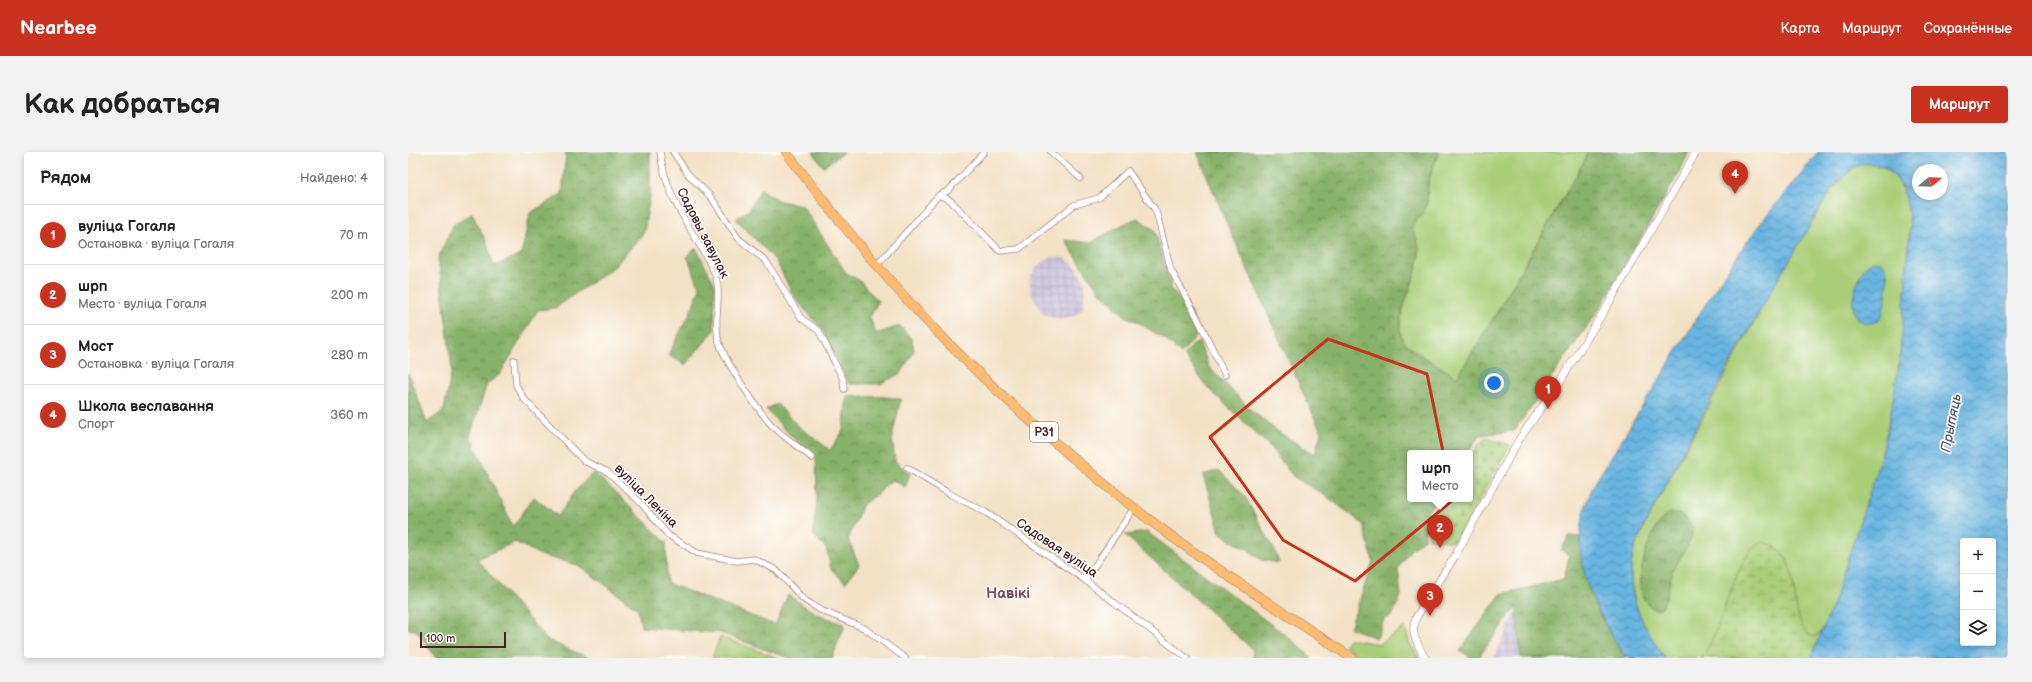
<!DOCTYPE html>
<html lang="ru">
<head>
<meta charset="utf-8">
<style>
	:root { --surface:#fff; --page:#f2f2f2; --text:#222; --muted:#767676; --line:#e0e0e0; --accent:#c8321e }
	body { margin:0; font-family:"Balsamiq Sans",sans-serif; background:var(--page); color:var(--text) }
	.controls { position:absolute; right:12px; bottom:12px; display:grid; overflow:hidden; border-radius:4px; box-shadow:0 2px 6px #0003 }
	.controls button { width:36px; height:36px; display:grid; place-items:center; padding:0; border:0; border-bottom:1px solid var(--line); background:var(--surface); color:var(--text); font:20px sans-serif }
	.compass { position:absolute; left:1504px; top:12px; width:36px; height:36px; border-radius:50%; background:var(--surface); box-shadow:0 2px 6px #0003; rotate:71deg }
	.scale { position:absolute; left:12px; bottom:10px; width:86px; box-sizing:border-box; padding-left:4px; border:2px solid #4a1f2b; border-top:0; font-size:11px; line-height:14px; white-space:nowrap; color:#4a1f2b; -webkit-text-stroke:3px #fdfcf7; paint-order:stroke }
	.you { position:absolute; left:1086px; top:231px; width:14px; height:14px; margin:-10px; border:3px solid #fff; border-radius:50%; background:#1a73e8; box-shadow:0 0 0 6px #1a73e833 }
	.badge { display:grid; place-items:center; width:26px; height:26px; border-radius:50%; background:var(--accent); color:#fff; font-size:13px; font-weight:700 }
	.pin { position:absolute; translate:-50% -33px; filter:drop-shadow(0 1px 2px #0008) }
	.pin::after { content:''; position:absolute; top:21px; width:14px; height:12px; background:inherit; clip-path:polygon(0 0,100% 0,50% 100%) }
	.popup { position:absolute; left:999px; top:298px; width:66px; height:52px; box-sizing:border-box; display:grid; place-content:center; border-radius:4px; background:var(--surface); filter:drop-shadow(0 1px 3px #0005); font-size:13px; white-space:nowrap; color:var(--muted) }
	.popup b { font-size:15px; color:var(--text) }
	.popup::after { content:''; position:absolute; left:50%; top:100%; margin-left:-8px; border:8px solid transparent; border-top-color:var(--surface) }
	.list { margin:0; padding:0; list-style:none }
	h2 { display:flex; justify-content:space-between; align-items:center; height:52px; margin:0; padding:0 16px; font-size:17px }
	h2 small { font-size:13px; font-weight:400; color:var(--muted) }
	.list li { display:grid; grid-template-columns:26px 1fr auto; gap:12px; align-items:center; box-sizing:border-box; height:60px; padding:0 16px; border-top:1px solid var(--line) }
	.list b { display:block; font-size:15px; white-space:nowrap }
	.list p { margin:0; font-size:13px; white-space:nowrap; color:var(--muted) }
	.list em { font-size:13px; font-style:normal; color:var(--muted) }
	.icon { flex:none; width:22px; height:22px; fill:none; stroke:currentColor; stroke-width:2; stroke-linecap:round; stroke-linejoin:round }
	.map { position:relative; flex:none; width:1600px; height:506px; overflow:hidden; border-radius:4px }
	header { display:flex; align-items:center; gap:24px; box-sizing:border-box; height:56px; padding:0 20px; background:var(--accent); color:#fff }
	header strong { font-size:19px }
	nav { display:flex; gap:22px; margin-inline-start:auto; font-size:14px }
	.intro { display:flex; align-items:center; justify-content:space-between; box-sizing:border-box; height:96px; padding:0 24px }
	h1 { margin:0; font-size:28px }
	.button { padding:10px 18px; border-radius:4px; background:var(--accent); color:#fff; font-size:14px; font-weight:700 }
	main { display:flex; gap:24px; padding:0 24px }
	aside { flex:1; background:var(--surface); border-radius:4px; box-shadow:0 2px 6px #0003 }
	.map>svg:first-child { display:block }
	.industrial { fill:url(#industrial-grid) }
	.grass { fill:#aacf79; stroke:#7a7752 }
	.forest { fill:url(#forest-crowns); stroke:#68684a }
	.wetland { fill:url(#wetland-marsh); stroke:#7a7752 }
	.cemetery { fill:url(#cemetery-stones); stroke:#7a7752 }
	.water { fill:url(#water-waves); stroke:#586a86; fill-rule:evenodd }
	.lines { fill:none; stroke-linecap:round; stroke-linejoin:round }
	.minor-casing { stroke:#9e8078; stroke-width:7 }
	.tertiary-casing { stroke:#9e8078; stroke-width:8 }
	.primary-casing { stroke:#9e8078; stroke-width:10 }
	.minor { stroke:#fff; stroke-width:5.5 }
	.tertiary { stroke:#fff; stroke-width:7 }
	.primary { stroke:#febb71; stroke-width:9 }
	.marked { fill:none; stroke:#c8321e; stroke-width:3; stroke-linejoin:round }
	.labels { text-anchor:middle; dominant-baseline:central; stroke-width:3.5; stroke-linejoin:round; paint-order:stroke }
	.shield { fill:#fdfcf7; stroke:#806168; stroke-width:1 }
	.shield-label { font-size:12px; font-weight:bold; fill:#4a1f2b }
	.street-label { font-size:13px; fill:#4a1f2b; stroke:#fdfcf7 }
	.water-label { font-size:14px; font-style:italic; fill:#565b73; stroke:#fdfcf7 }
	.quarter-label { font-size:15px; font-weight:bold; fill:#7b4f5e; stroke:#fdfcf7 }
</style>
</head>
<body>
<header>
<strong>Nearbee</strong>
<nav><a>Карта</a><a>Маршрут</a><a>Сохранённые</a></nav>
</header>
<div class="intro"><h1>Как добраться</h1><a class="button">Маршрут</a></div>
<main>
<aside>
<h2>Рядом<small>Найдено: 4</small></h2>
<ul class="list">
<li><span class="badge">1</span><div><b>вуліца Гогаля</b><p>Остановка · вуліца Гогаля</p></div><em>70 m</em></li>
<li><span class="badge">2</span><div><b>шрп</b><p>Место · вуліца Гогаля</p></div><em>200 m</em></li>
<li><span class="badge">3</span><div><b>Мост</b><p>Остановка · вуліца Гогаля</p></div><em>280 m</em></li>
<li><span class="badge">4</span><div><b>Школа веславання</b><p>Спорт</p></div><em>360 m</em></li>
</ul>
</aside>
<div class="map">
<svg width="1600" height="506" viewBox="0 0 1600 506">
	<defs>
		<pattern id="industrial-grid" width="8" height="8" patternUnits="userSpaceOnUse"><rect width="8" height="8" fill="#c8bfd8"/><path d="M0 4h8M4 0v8" fill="none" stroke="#ada4ba"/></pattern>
		<pattern id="forest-crowns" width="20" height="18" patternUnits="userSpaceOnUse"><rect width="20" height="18" fill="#87b269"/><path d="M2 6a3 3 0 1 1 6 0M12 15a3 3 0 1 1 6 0" fill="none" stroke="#709057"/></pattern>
		<pattern id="wetland-marsh" width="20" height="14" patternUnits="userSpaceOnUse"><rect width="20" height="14" fill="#aacf79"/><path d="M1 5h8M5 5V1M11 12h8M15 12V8" fill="none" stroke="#94b169"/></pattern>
		<pattern id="cemetery-stones" width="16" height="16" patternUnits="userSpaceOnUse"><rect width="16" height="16" fill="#aacf79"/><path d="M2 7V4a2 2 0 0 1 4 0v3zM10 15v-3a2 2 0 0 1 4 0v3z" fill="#94b169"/></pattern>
		<pattern id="water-waves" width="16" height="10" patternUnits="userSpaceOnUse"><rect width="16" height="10" fill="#67b4e0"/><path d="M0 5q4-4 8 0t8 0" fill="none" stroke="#5792b6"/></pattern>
	</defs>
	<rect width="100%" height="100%" fill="#fdfcf7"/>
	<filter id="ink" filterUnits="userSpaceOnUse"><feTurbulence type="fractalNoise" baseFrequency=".025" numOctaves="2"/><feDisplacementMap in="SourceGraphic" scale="8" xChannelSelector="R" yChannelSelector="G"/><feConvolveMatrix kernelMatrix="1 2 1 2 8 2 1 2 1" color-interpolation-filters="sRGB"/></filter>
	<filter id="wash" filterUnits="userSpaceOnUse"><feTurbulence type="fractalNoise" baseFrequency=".012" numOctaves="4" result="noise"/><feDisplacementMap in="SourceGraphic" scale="16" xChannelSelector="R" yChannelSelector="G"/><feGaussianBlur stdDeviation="0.9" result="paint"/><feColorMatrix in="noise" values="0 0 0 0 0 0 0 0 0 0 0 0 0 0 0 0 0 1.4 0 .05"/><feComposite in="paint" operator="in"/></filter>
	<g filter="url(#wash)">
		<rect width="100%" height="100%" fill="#f2e1c4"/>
		<g class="industrial">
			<polygon points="643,105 657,106 669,116 677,131 675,156 667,164 652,168 635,162 623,141 621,127 629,114"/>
			<polygon points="1109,458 1143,506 1086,506"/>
		</g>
		<g class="grass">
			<path d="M1031 0H1179L1177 8 1088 162 1049 225C1037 217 998 198 994 186 985 162 1013 123 1011 98 1011 91 1006 82 1003 75L1016 60 1019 50 1020 30Z"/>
			<path d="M1455 11C1493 12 1499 43 1502 75 1497 134 1495 194 1485 253 1475 304 1458 354 1441 404 1430 438 1420 474 1403 506H1257C1236 476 1218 445 1224 407 1225 397 1231 387 1234 378L1371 124 1423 39 1445 16Z"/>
			<polygon points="997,475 1002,492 1011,506 954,506 936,494 941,487 971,492"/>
			<polygon points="312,485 371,506 304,506"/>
		</g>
		<g class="forest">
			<polygon points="158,0 242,0 242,44 236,80 207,114 147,156 130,158 92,222 79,232 62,284 105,375 126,345 150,364 169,337 186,320 258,390 259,431 367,473 380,443 407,461 437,473 424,506 381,506 312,481 233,475 230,457 170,413 135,404 107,390 69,407 139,488 181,506 28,506 8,478 0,477 0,221 19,271 36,258 44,217 30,106 45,73 64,62 79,91 86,114 113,103 122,61 154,42"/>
			<polygon points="405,0 436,0 415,15"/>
			<path d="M789 0H1031L1020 30 1019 50 1016 60 1003 75C1006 82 1011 91 1011 98 1013 123 985 161 994 186 998 198 1037 217 1049 225L1088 162 1177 8 1179 0H1281L1271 21 1190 159 1106 279 1072 283 1059 301H1002V347H1028L1020 359 1016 387 1003 397 990 416 993 444 984 464 976 467 969 486 942 476 965 409 955 372 918 344 886 325 862 295 798 234 776 203 785 193 791 190 801 215 844 259 869 279 907 303 913 280 816 65Z"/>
			<polygon points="353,37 371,49 394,53 438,121 451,128 470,149 462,165 468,182 492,174 504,187 506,199 493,221 472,232 441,232 414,177 386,145 368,109 328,67 341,58"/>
			<polygon points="729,66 747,78 764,138 783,161 791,181 773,202 757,187 728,169 717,164 690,138 657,88 683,91 706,77"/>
			<polygon points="288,96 307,133 306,179 277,213 260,203 282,161 292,136 279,104"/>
			<polygon points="439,244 477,245 493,247 484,285 487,309 502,322 497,335 485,328 478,332 472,340 455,352 440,387 451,413 437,431 423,417 418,396 405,383 409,347 408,305 383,284 358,257 369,252 390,274 422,298 435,279"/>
			<polygon points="811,318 836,343 866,397 871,411 854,408 838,396 822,388 812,380 795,323"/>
			<path d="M1261 361C1267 361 1273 362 1278 367 1295 382 1271 404 1265 418 1261 430 1260 442 1255 454L1250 457H1245C1241 453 1237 450 1235 445 1226 425 1243 372 1261 361Z"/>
			<polygon points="739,380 884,488 904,506 845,506 845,498 717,383"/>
			<path d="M1161 384 1172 385C1172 430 1194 469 1218 506H1113L1108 455 1070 506H1065L1052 499 1093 442 1156 427 1161 403 1153 398Z"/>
		</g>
		<path class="wetland" d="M1353 390C1402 396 1374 471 1405 485L1412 481 1417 474 1403 506H1293C1314 482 1328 399 1353 390Z"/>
		<polygon class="cemetery" points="1078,286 1102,293 1049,390 1020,387 1025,360 1034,347 1062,347 1062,305 1070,293"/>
		<g class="water">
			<path d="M1410 0H1600V506H1403L1425 452 1474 302 1484 254 1492 206 1502 75C1500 51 1494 13 1463 12 1456 11 1449 13 1443 17 1419 37 1406 68 1390 94 1334 186 1284 282 1234 378 1231 387 1225 397 1224 407 1218 445 1236 476 1257 506H1218C1182 451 1156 399 1185 334L1312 129 1348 77ZM1510 18H1534V42H1510ZM1555 389H1585V491H1555Z"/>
			<path d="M1465 109C1470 109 1476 110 1478 116 1482 125 1477 154 1474 164 1465 177 1448 172 1445 156 1443 144 1453 113 1465 109Z"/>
		</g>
	</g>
	<g filter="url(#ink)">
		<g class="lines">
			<g class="minor-casing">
				<g id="minor">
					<path d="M252 0C259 50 284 75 305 118 316 141 305 162 310 186 314 206 347 253 360 269 372 283 390 294 404 306"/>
					<polyline points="265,0 280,22 303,45 330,86 358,109 393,166 411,179 435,227 436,237"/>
					<polyline points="643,0 672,26"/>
					<polyline points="531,43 542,48 592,99 611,97 666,53 691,46 720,19 748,59 763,118 788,163 817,223"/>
					<polyline points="468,114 531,43 540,39 576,0"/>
					<polyline points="106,208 108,233 116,247 176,309 200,320 233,351 260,383 289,401 329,409 346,407 368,418 395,447 412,458 456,476 497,506"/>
					<polyline points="499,316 542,342 577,360 677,428 779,506"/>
					<polyline points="677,428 726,356"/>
				</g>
			</g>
			<g class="tertiary-casing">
				<path id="tertiary" d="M1017 506C1009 491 1001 480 1009 464L1047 404 1110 289 1153 228 1201 151 1288 0"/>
			</g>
			<g class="primary-casing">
				<path id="primary" d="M378 0C421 57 466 113 515 165 580 234 652 297 726 356 795 410 871 457 944 506"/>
			</g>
			<use href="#minor" class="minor"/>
			<use href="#tertiary" class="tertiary"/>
			<use href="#primary" class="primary"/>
		</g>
	</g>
	<path class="marked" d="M920 187 1019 222 1045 348 947 429 875 388 802 285Z"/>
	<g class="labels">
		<rect class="shield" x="622" y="270" width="28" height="20" rx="3"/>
		<g class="shield-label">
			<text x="636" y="280">Р31</text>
		</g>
		<g class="street-label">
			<text transform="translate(295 81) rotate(63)">Садовы завулак</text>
			<text transform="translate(238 344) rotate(45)">вуліца Леніна</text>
			<text transform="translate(649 396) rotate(34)">Садовая вуліца</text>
		</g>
		<g class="water-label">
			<text transform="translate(1543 271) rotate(-79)">Прыпяць</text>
		</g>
		<g class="quarter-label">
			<text x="600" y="441">Навікі</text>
		</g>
	</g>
</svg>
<div class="controls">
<button>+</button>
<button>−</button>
<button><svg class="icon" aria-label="layers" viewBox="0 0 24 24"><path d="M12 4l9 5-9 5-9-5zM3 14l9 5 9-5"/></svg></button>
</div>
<svg class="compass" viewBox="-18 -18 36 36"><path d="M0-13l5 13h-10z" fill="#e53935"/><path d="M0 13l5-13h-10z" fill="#767676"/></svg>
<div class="scale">100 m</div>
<div class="you"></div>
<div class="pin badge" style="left:1140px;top:257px">1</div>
<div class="pin badge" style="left:1032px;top:396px">2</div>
<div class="popup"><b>шрп</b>Место</div>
<div class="pin badge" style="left:1022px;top:464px">3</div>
<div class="pin badge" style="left:1327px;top:42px">4</div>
</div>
</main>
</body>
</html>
